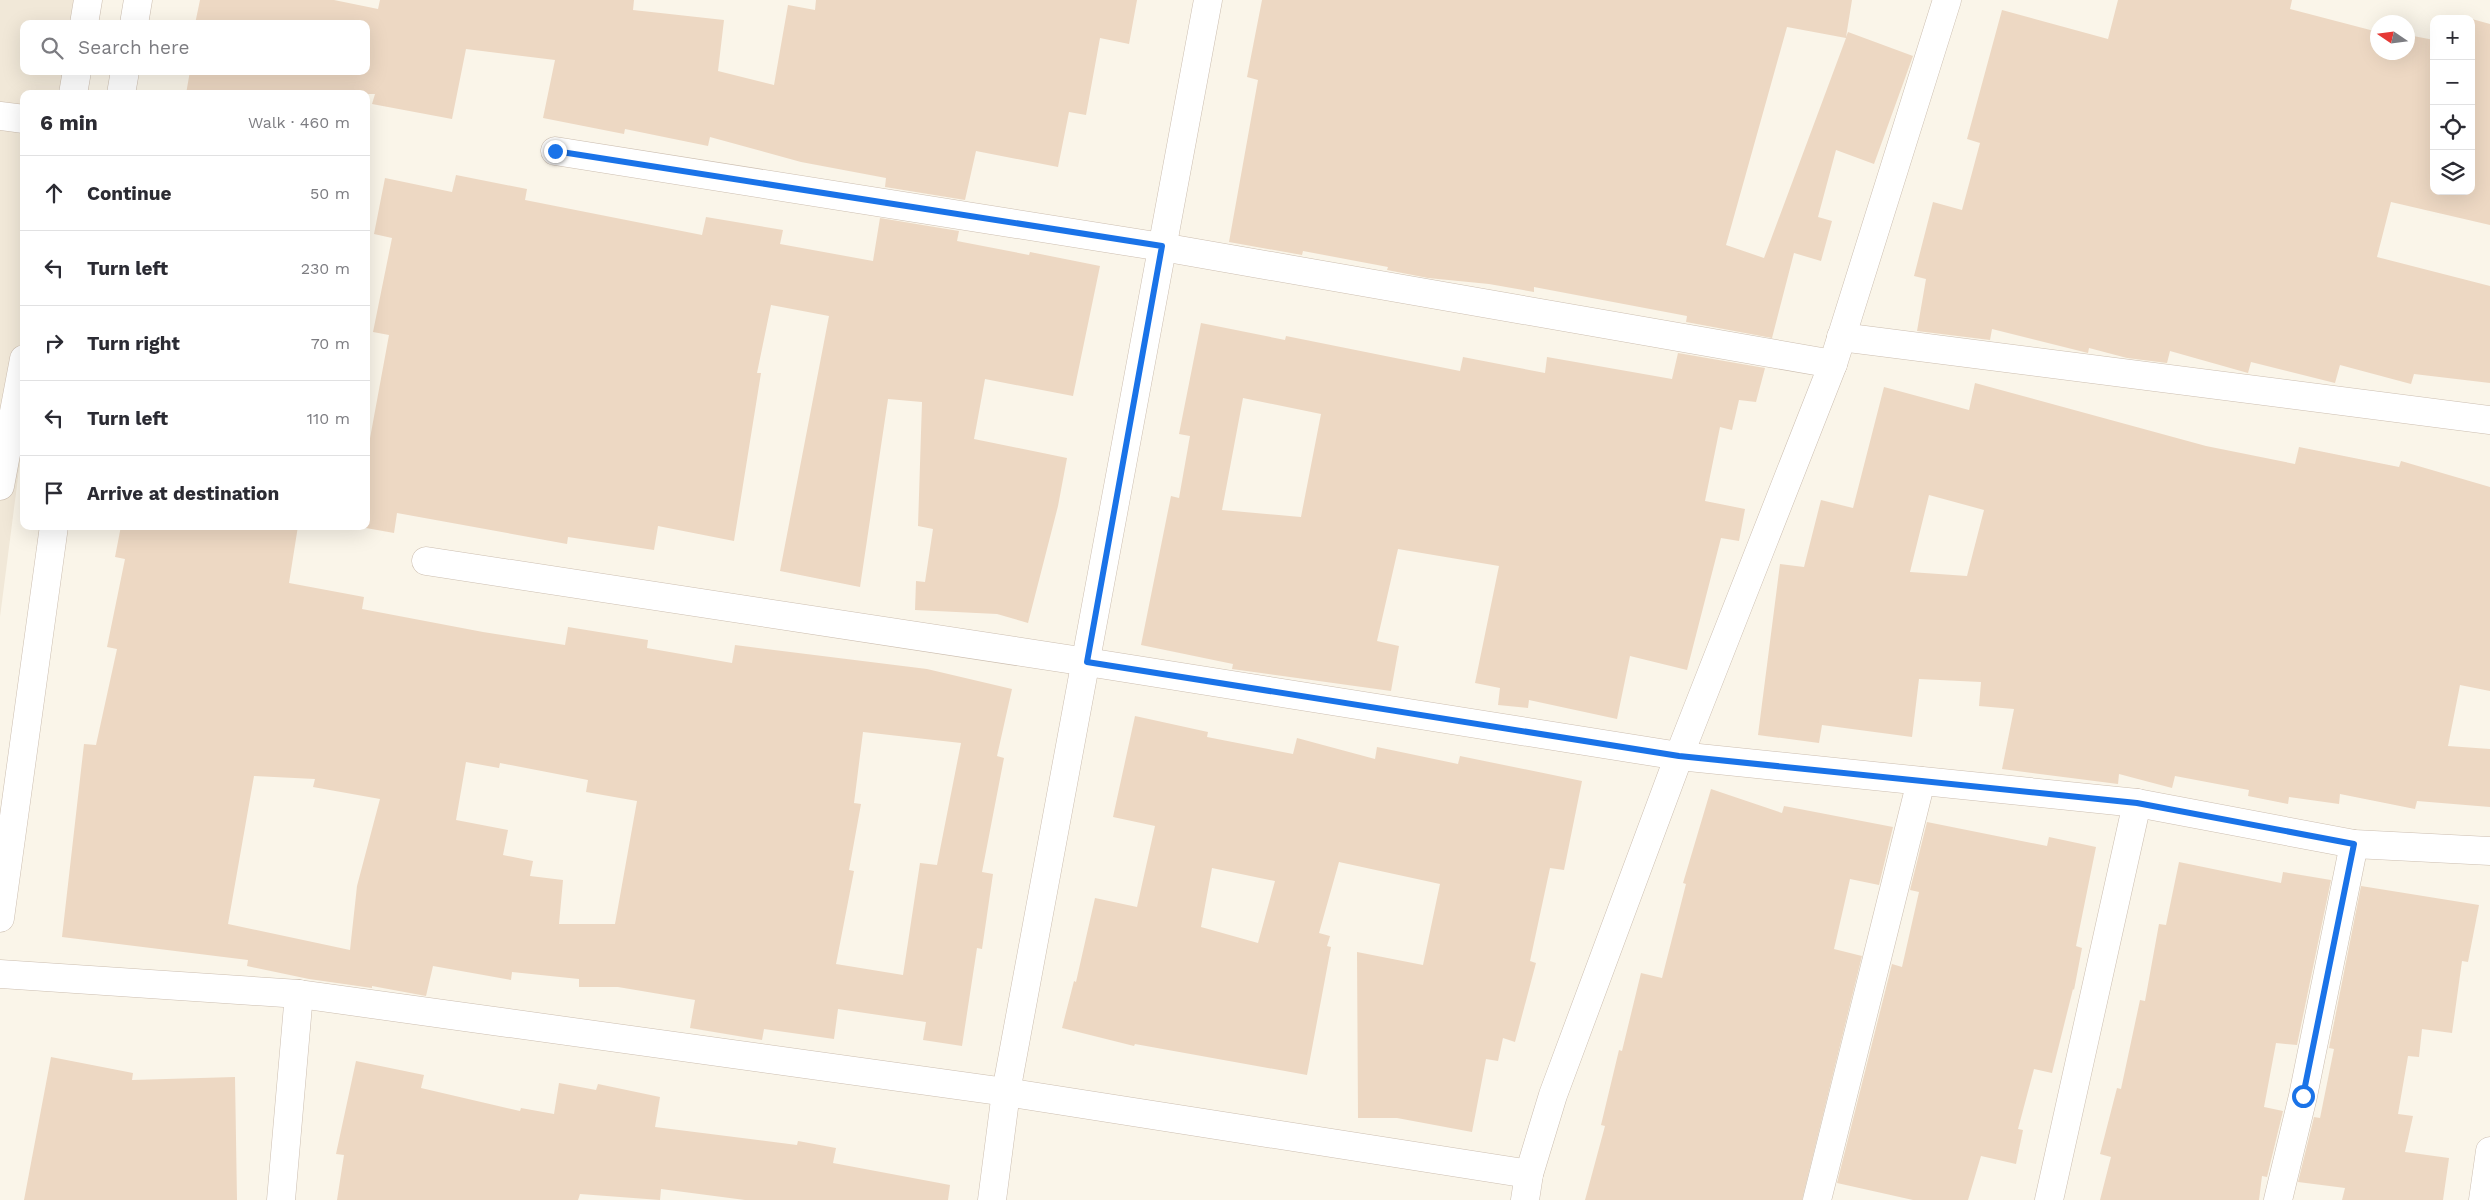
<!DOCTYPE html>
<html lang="en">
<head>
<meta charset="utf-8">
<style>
	:root { --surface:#fff; --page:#f2f2f3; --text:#2b2b33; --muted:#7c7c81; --line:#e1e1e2 }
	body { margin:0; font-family:"Work Sans",sans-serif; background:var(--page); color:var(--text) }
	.controls { position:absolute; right:15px; top:15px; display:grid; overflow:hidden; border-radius:10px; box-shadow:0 5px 20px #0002 }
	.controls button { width:45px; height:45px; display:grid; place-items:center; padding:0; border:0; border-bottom:1px solid var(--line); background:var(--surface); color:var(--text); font:25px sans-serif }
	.compass { position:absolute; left:2370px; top:15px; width:45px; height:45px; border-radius:50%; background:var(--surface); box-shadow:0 5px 20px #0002; rotate:283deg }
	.stop { position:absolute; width:15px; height:15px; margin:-11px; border:4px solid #1a73e8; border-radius:50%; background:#fff }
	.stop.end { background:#1a73e8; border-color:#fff; box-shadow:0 1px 5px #0008 }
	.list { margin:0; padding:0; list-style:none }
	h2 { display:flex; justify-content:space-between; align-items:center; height:65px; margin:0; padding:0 20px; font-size:21px }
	h2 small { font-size:16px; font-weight:400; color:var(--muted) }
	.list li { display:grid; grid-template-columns:32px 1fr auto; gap:15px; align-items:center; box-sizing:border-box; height:75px; padding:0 20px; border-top:1px solid var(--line) }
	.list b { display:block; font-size:19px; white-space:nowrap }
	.list em { font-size:16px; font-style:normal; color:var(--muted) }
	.icon { flex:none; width:28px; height:28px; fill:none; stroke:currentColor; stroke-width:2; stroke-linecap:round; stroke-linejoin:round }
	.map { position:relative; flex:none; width:2490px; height:1200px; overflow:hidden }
	.search { position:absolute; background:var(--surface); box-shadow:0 5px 20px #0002; left:20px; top:20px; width:350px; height:55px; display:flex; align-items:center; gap:12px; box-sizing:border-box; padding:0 18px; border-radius:10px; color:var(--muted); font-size:19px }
	.panel { position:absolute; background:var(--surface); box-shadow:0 5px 20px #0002; left:20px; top:90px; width:350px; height:440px; border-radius:10px }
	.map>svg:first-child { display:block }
	.residential { fill:#f1e8d8 }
	.building { fill:#edd8c3; fill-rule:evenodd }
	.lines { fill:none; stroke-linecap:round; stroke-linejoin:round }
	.minor-casing { stroke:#ccbeb0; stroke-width:29 }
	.minor { stroke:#fff; stroke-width:28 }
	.route { stroke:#1a73e8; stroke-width:6 }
</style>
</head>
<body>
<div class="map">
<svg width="2490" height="1200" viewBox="0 0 2490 1200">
	<rect width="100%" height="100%" fill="#faf5e9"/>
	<polygon class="residential" points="0,0 79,0 76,24 24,24 24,71 70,71 67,94 24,94 24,431 0,617"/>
	<g class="building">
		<polygon points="200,0 334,0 378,9 380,0 634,0 633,10 724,20 718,71 774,85 788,5 815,10 816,0 1137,0 1129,44 1100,38 1086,115 1069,112 1058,167 976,151 965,200 885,187 886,178 801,162 710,137 708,146 625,129 624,134 543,118 555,60 466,49 452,119 372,104 375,94 186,94 190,71 366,71 366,24 195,24"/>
		<path d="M1262 0H1852L1846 37 1848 32 1913 56 1874 164 1836 150 1818 217 1832 221 1821 261 1794 253 1772 338 1686 322 1687 316 1534 287V292L1489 284 1428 278 1387 270 1388 267 1303 251 1302 255 1229 242 1258 80 1247 77ZM1787 27 1846 38 1764 258 1726 245Z"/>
		<polygon points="2118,0 2292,0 2290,9 2378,32 2378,52 2408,52 2408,35 2434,40 2434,191 2471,191 2471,19 2460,19 2461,16 2490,24 2490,225 2391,202 2377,257 2490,286 2490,383 2414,374 2411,384 2340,365 2335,383 2251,362 2248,373 2170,351 2167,363 2127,358 2089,348 2088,353 1992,329 1990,340 1917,331 1926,279 1914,276 1933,202 1962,210 1980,143 1967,139 2002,10 2108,39"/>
		<polygon points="456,175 527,189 525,200 702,235 706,217 783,230 780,244 873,261 880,218 959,231 957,241 1029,255 1030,252 1100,266 1073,396 985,379 974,439 1067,458 1058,506 1028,623 997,614 915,610 916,581 925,582 933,529 918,526 922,402 888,399 860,587 780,571 829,316 771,305 757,373 761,373 734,541 658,526 654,550 568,537 567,544 397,513 394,533 366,528 366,460 389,335 373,332 392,238 374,234 385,178 452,192"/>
		<path d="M1201 323 1285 340 1286 336 1460 371 1463 357 1545 373 1547 357 1672 379 1678 353 1765 368 1756 402 1739 400 1732 430 1720 427 1705 501 1745 509 1739 541 1721 538 1687 670 1630 656 1617 719 1529 700 1528 708 1498 705 1500 688 1475 683 1499 566 1398 549 1377 641 1399 646 1391 691 1232 669 1233 664 1141 645 1171 496 1179 498 1190 436 1179 434ZM1243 398 1321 414 1301 517 1222 510Z"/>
		<path d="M1975 383 2206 446 2295 464 2299 447 2399 467 2401 461 2490 487V691L2460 685 2448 746 2490 749V807L2417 801 2415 809 2340 794 2339 804 2289 797 2288 804 2248 796 2249 790 2175 776 2172 788 2119 774 2118 784 2002 769 2014 709 1979 706 1981 682 1919 679 1912 737 1822 725 1819 743 1758 735 1780 564 1804 567 1821 500 1853 508 1884 387 1969 410ZM1929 495 1984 510 1967 576 1910 572Z"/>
		<path d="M121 526H298L289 583 364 597 362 609 483 632 565 645 568 627 648 640 647 648 732 663 735 645 927 669 1012 689 997 756 1004 758 982 872 993 874 982 949 977 948 962 1046 923 1040 926 1022 838 1009 834 1039 764 1029 762 1040 690 1028 695 1000 618 987H579V979L512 972 511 980 433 966 426 996 372 986V988L309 979 247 966 248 960 62 937 84 744 96 745 117 649 107 647 125 559 115 557ZM863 732 961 743 937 865 920 863 903 975 836 964 854 871 849 870 861 804 854 803ZM466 762 499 768 500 763 588 780 586 792 637 801 615 924H559L563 880 530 876 533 861 503 855 508 830 456 820ZM254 776 315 779 313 787 380 799 357 886 350 950 228 924Z"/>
		<path d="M1135 716 1208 732 1207 737 1293 754 1297 738 1375 759 1377 747 1458 764 1460 756 1582 781 1564 870 1550 868 1530 961 1536 963 1515 1042 1503 1038 1498 1061 1486 1059 1472 1132 1397 1118H1358L1357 952 1423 965 1440 884 1339 862 1319 933 1330 936 1327 946 1331 947 1307 1075 1135 1044 1134 1046 1062 1028 1074 981 1076 982 1095 898 1137 907 1155 826 1113 817ZM1212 868 1275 881 1258 943 1201 927Z"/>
		<polygon points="1711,789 1782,813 1784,806 1893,827 1879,885 1850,879 1834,949 1862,956 1802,1200 1585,1200 1605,1126 1601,1125 1619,1050 1622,1051 1641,973 1662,978 1686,884 1683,883"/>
		<polygon points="1927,822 2047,846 2049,837 2096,847 2076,946 2082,948 2074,990 2073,989 2052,1073 2034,1069 2018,1129 2023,1130 2016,1164 1981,1156 1968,1200 1913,1200 1837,1183 1892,964 1902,967 1919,892 1910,890"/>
		<polygon points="2179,862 2281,883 2283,872 2331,880 2297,1045 2276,1043 2264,1107 2283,1111 2267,1177 2262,1176 2259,1200 2100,1200 2111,1157 2100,1154 2117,1088 2121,1089 2140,1000 2145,1001 2159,924 2166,925"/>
		<polygon points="2361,886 2479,905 2468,962 2462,961 2452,1033 2422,1029 2419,1057 2408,1056 2398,1114 2413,1116 2405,1152 2449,1158 2443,1200 2342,1200 2345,1188 2298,1182 2314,1117 2320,1118 2334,1049 2329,1048"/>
		<polygon points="51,1057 133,1073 132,1080 235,1077 237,1200 24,1200"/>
		<polygon points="356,1061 424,1075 421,1088 520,1111 521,1108 554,1114 559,1083 596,1090 598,1084 660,1097 655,1127 797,1145 798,1141 836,1148 833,1163 950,1185 948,1200 745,1200 661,1189 660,1200 580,1194 578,1200 337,1200 344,1155 336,1154"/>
	</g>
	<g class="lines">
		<g class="minor-casing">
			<g id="minor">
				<polyline points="84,24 88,0"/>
				<polyline points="134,24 138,0"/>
				<polyline points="73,94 77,71"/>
				<polyline points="121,94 125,71"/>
				<polyline points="0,116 24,119"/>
				<polyline points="555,151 1162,247 1833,364"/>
				<polyline points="1841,337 2490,420"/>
				<polyline points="0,486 24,359"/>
				<polyline points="426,561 1087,662 1679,756 2137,803 2354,844 2490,851"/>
				<polyline points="0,918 54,526"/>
				<polyline points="0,974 299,994 1006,1092 1529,1174"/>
				<polyline points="281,1200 299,994"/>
				<polyline points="992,1200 1006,1092 1208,0"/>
				<polyline points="1525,1200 1529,1174 1553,1095 1679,756 1833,364 1947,0"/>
				<polyline points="1817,1200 1921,781"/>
				<polyline points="2049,1200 2137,803"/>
				<polyline points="2278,1200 2303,1096 2354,844"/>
				<polyline points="2483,1200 2490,1151"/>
			</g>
		</g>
		<use href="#minor" class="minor"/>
	</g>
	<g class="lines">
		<polyline class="route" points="555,151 1162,246 1087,662 1679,756 2137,803 2354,844 2303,1096"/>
	</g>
</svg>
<div class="controls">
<button>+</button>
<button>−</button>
<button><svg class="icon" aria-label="locate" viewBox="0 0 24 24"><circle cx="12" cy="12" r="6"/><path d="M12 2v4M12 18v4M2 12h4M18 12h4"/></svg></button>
<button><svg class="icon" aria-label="layers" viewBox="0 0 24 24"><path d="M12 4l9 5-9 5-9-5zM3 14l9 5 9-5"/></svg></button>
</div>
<svg class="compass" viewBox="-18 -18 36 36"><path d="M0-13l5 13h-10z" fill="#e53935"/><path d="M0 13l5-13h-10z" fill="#7c7c81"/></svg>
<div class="stop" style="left:2303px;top:1096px"></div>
<div class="stop end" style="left:555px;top:151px"></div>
<div class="search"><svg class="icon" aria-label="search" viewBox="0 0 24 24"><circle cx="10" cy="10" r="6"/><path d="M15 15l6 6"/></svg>Search here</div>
<section class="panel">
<h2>6 min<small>Walk · 460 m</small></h2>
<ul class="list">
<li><svg class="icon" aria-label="ahead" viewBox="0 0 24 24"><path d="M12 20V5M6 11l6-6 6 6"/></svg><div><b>Continue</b></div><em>50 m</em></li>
<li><svg class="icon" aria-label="left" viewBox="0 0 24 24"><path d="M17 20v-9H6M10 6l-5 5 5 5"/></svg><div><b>Turn left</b></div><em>230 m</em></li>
<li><svg class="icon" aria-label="right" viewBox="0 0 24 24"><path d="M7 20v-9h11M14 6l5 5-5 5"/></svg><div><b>Turn right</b></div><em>70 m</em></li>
<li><svg class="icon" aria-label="left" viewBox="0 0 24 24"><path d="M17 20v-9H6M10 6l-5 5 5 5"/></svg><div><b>Turn left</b></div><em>110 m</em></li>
<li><svg class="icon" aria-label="arrive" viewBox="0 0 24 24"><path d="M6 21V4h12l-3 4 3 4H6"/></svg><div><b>Arrive at destination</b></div></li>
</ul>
</section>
</div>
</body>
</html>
